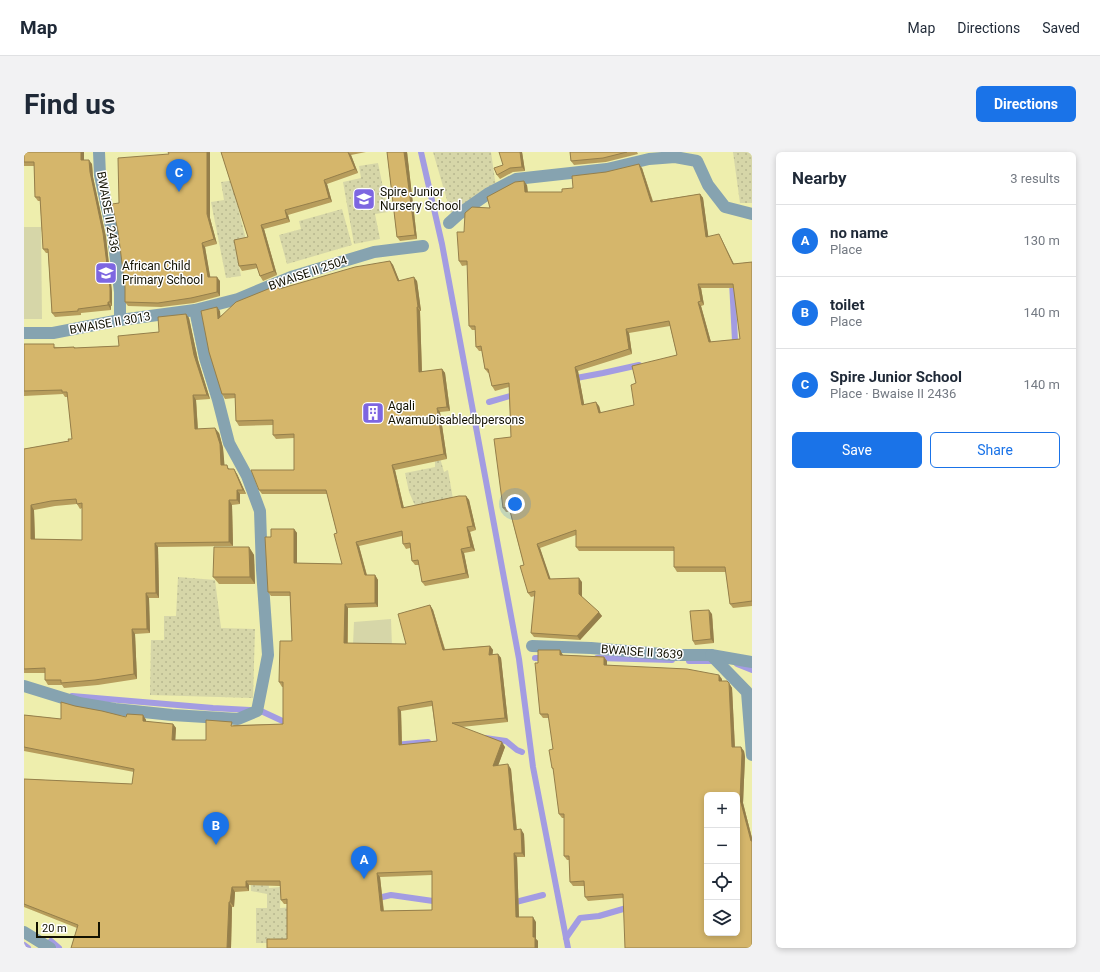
<!DOCTYPE html>
<html lang="en">
<head>
<meta charset="utf-8">
<style>
	:root { --surface:#fff; --page:#f2f2f3; --text:#1f2937; --muted:#747a83; --line:#e0e1e3; --accent:#1a73e8 }
	body { margin:0; font-family:Roboto,sans-serif; background:var(--page); color:var(--text) }
	.controls { position:absolute; right:12px; bottom:12px; display:grid; overflow:hidden; border-radius:6px; box-shadow:0 2px 6px #0003 }
	.controls button { width:36px; height:36px; display:grid; place-items:center; padding:0; border:0; border-bottom:1px solid var(--line); background:var(--surface); color:var(--text); font:20px sans-serif }
	.scale { position:absolute; left:12px; bottom:10px; width:64px; box-sizing:border-box; padding-left:4px; border:2px solid #121100; border-top:0; font-size:11px; line-height:14px; white-space:nowrap; color:#121100; -webkit-text-stroke:3px #fff; paint-order:stroke }
	.you { position:absolute; left:491px; top:352px; width:14px; height:14px; margin:-10px; border:3px solid #fff; border-radius:50%; background:#1a73e8; box-shadow:0 0 0 6px #1a73e833 }
	.badge { display:grid; place-items:center; width:26px; height:26px; border-radius:50%; background:var(--accent); color:#fff; font-size:13px; font-weight:700 }
	.pin { position:absolute; translate:-50% -33px; filter:drop-shadow(0 1px 2px #0008) }
	.pin::after { content:''; position:absolute; top:21px; width:14px; height:12px; background:inherit; clip-path:polygon(0 0,100% 0,50% 100%) }
	.list { margin:0; padding:0; list-style:none }
	h2 { display:flex; justify-content:space-between; align-items:center; height:52px; margin:0; padding:0 16px; font-size:17px }
	h2 small { font-size:13px; font-weight:400; color:var(--muted) }
	.list li { display:grid; grid-template-columns:26px 1fr auto; gap:12px; align-items:center; box-sizing:border-box; height:72px; padding:0 16px; border-top:1px solid var(--line) }
	.list b { display:block; font-size:15px; white-space:nowrap }
	.list p { margin:0; font-size:13px; white-space:nowrap; color:var(--muted) }
	.list em { font-size:13px; font-style:normal; color:var(--muted) }
	.actions { display:flex; gap:8px; padding:12px 16px }
	.actions a { flex:1; padding:9px 0; border:1px solid var(--accent); border-radius:6px; text-align:center; font-size:14px; color:var(--accent) }
	.actions .main { background:var(--accent); color:#fff }
	.icon { flex:none; width:22px; height:22px; fill:none; stroke:currentColor; stroke-width:2; stroke-linecap:round; stroke-linejoin:round }
	.map { position:relative; flex:none; width:728px; height:796px; overflow:hidden; border-radius:6px }
	header { display:flex; align-items:center; gap:24px; box-sizing:border-box; height:56px; padding:0 20px; background:var(--surface); border-bottom:1px solid var(--line) }
	header strong { font-size:19px }
	nav { display:flex; gap:22px; margin-inline-start:auto; font-size:14px }
	.intro { display:flex; align-items:center; justify-content:space-between; box-sizing:border-box; height:96px; padding:0 24px }
	h1 { margin:0; font-size:28px }
	.button { padding:10px 18px; border-radius:6px; background:var(--accent); color:#fff; font-size:14px; font-weight:700 }
	main { display:flex; gap:24px; padding:0 24px }
	aside { flex:1; background:var(--surface); border-radius:6px; box-shadow:0 2px 6px #0003 }
	.map>svg:first-child { display:block }
	.grass { fill:url(#grass-dots) }
	.garden { fill:#d6d6a8 }
	.lines { fill:none; stroke-linecap:round; stroke-linejoin:round }
	.stream { stroke:#a39ce2; stroke-width:6 }
	.street { stroke:#86a3b0; stroke-width:12 }
	.wall { fill:#b79d5c; fill-rule:evenodd }
	.shaded-wall { fill:#957f4b }
	.building { fill:#d5b66b; stroke:#957f4b; fill-rule:evenodd }
	.labels { text-anchor:middle; dominant-baseline:central; stroke-width:3; stroke-linejoin:round; paint-order:stroke }
	.poi-label { font-size:12px; fill:#121100; stroke:#fff; text-anchor:start }
	.street-label { font-size:12px; fill:#121100; stroke:#fff }
</style>
</head>
<body>
<header>
<strong>Map</strong>
<nav><a>Map</a><a>Directions</a><a>Saved</a></nav>
</header>
<div class="intro"><h1>Find us</h1><a class="button">Directions</a></div>
<main>
<div class="map">
<svg width="728" height="796" viewBox="0 0 728 796">
	<defs>
		<pattern id="grass-dots" width="8" height="8" patternUnits="userSpaceOnUse"><rect width="8" height="8" fill="#d6d6a8"/><path d="M2 2h.1M6 6h.1" fill="none" stroke="#b7b78f" stroke-width="1.8" stroke-linecap="round"/></pattern>
	</defs>
	<rect width="100%" height="100%" fill="#eeeead"/>
	<g class="grass">
		<polygon points="409,0 467,0 472,35 428,65"/>
		<polygon points="709,0 728,0 728,51 716,51"/>
		<polygon points="354,11 364,60 351,62 356,87 330,92 319,30 337,26 335,14"/>
		<polygon points="232,25 211,43 222,88 214,108 217,124 202,126 187,50 200,48 197,30"/>
		<polygon points="318,57 328,93 263,112 255,83 277,77 275,69"/>
		<polygon points="416,306 420,320 424,318 429,347 392,356 385,340 381,321 411,315 411,308"/>
		<polygon points="154,425 191,428 197,476 231,477 229,546 126,543 127,488 140,488 140,464 152,464"/>
		<polygon points="242,712 245,736 257,735 256,756 272,755 262,788 246,786 245,791 232,791 232,756 243,756 243,742 227,739 227,717"/>
	</g>
	<g class="garden">
		<polygon points="0,75 17,75 18,167 0,167"/>
		<polygon points="367,467 368,495 329,493 330,470"/>
	</g>
	<g class="lines">
		<g class="stream">
			<polyline points="397,0 418,92 495,507 509,615 544,796"/>
			<polyline points="708,129 711,189"/>
			<polyline points="547,227 579,221 615,213"/>
			<polyline points="465,250 493,242"/>
			<polyline points="511,506 522,506"/>
			<polyline points="573,506 648,508"/>
			<polyline points="665,509 692,509"/>
			<polyline points="713,512 728,518"/>
			<polyline points="48,544 189,556 226,558"/>
			<polyline points="237,559 265,572"/>
			<polyline points="461,586 482,589 493,598 498,600"/>
			<polyline points="370,593 404,590"/>
			<polyline points="354,746 367,743 416,750"/>
			<polyline points="488,751 519,743"/>
			<polyline points="542,786 556,766 575,764 606,755"/>
			<polyline points="27,789 35,796"/>
			<polyline points="0,793 4,796"/>
		</g>
		<g class="street">
			<polyline points="75,0 76,23 89,84 96,140 96,168"/>
			<polyline points="425,71 435,62 465,41 492,27 583,17 625,7 651,5 673,9 684,33 701,55 728,62"/>
			<polyline points="0,181 29,181 96,168 171,158 214,147 267,125 350,100 399,94"/>
			<polyline points="508,494 567,496 649,503 687,503 728,510"/>
			<polyline points="687,503 723,540 728,603"/>
			<polyline points="0,534 55,551 91,557 148,563 214,567 233,559 244,503 238,418 236,359 223,324 205,291 194,248 181,206 171,158"/>
			<polyline points="0,780 26,796"/>
		</g>
	</g>
	<g class="wall">
		<polygon points="0,0 60,0 60,8 68,12 69,25 82,85 88,140 88,154 87,154 87,158 57,161 57,163 31,165 28,161 24,101 22,101 19,97 16,49 14,49 11,45 10,14 0,14"/>
		<polygon points="186,0 186,66 193,92 181,95 186,125 196,129 196,144 170,151 137,155 104,154 101,150 101,135 95,51"/>
		<polygon points="197,0 342,0 327,3 334,21 303,32 308,50 264,63 266,70 240,77 253,123 239,129 236,124 234,116 218,119 215,114 224,85"/>
		<polygon points="363,0 383,0 393,87 376,89 373,85"/>
		<polygon points="498,0 501,19 489,20 476,27 473,23 479,13"/>
		<polygon points="546,0 613,0 614,2 582,10 550,13 547,9"/>
		<path d="M618 16 629 49 676 42 679 46 684 84 697 86 709 112 728 110V454L709 456 706 452 702 420H653L650 415V399H555L552 395V383L516 396 526 427 558 430V445L578 464 556 488 510 485 507 481 511 444 507 445 504 441 500 413 486 360H482L479 356 487 285 485 235 471 239 468 234 465 221H464L461 217 458 199H455L452 195 451 178H448L445 174 444 113 438 114 435 109 440 80 466 56 503 33 504 40H538L549 36ZM677 136H710L716 187 687 190 677 154 680 153ZM646 174 653 203 612 231 610 253 577 261 575 254 560 252 554 219 608 202 605 181Z"/>
		<path d="M366 109 369 113 375 128 393 129 397 159H396L398 220 418 217 421 221 426 259 416 260 423 307 371 318 380 356 442 344 445 348 452 378 446 380 451 399 440 401 445 426 401 434 398 430 395 413H391L388 409 386 396 382 397 379 392 378 384 335 394 343 423H351L354 428V455L324 456V491L382 492 406 453 409 458 421 497 466 494 469 498 468 503 474 502 477 506 484 570 438 575 481 595 474 614 487 617 493 678 500 682 501 705H493L495 765 512 770V787L514 789V796L263 787V752H260L257 748 256 734 225 733V739L211 740 210 755H208L207 796H47L53 776 0 755V627L108 632 110 620 0 599V563L37 567 51 554 102 565 119 563 122 568V570L149 572 152 576 151 588H182L210 573 259 572V535H258L255 530 268 489 266 444H247L244 440 247 385 270 377 273 381V411L318 412 313 381 303 342H238L235 338 270 318V286L252 287 249 283V273L215 274 212 269 211 246 201 247 198 242 185 200 196 159V164L254 133 256 136ZM408 554 413 589 378 593 377 559ZM408 723V758L360 759 356 725Z"/>
		<path d="M162 162 165 166 174 208 186 247 172 248 174 277 195 281 199 296 200 313 213 322 222 342H216V352L208 353 209 394 134 395 135 446H125L126 481 111 482 113 527 74 533 40 536 38 533H24L21 528V521H0V297L45 289 48 287 44 245H41L39 242 0 244V192L33 195H50L52 196 95 194 135 180ZM53 352 56 357 58 356V388L11 387 10 358 31 354Z"/>
		<polygon points="225,395 230,403 231,432 195,432 189,425"/>
		<polygon points="688,462 690,491 671,493 669,489"/>
		<polygon points="539,503 580,505 583,509 583,513 698,527 698,529 705,531 708,536 711,595 720,599 721,605 719,651 728,686 728,796 599,746 564,749 561,745 560,734 549,734 546,730 545,708 543,708 540,704 540,666 538,666 535,662 530,619 528,616 529,597 525,566 519,566 516,562 514,511"/>
	</g>
	<g class="shaded-wall">
		<polygon points="57,0 60,0 60,13 57,8"/>
		<polygon points="183,0 186,0 186,66 193,92 190,87 183,62"/>
		<polygon points="324,0 327,3 334,21 331,17"/>
		<polygon points="380,0 383,0 393,87 391,83"/>
		<polygon points="496,0 498,0 501,19 498,15"/>
		<polygon points="65,8 68,12 69,25 82,85 88,140 88,154 86,150 66,20"/>
		<polygon points="615,12 618,16 630,54 627,50"/>
		<polygon points="300,28 303,32 308,50 305,46"/>
		<polygon points="500,29 503,33 504,45 501,40"/>
		<polygon points="676,42 679,46 685,89 682,85"/>
		<polygon points="261,58 264,63 266,70 263,66"/>
		<polygon points="237,73 240,77 253,123 250,119"/>
		<polygon points="695,82 712,116 709,112"/>
		<polygon points="178,91 181,95 187,129 184,125"/>
		<polygon points="366,109 369,113 377,133 374,129"/>
		<polygon points="193,125 196,129 196,144 193,140"/>
		<polygon points="390,125 393,129 397,159 394,155"/>
		<polygon points="674,132 677,136 680,153 677,149"/>
		<polygon points="84,150 87,154 87,158 84,153"/>
		<polygon points="674,150 677,154 688,194 685,190"/>
		<polygon points="193,155 196,159 197,171 194,167"/>
		<polygon points="393,155 396,159 398,224 395,220"/>
		<polygon points="162,162 165,166 174,208 186,247 183,243 170,203"/>
		<polygon points="602,177 605,181 608,202 605,197"/>
		<polygon points="551,215 554,219 561,257 558,253"/>
		<polygon points="418,217 421,221 426,259 423,255"/>
		<polygon points="169,243 172,248 174,282 171,277"/>
		<polygon points="572,250 575,254 578,266 575,261"/>
		<polygon points="413,256 416,260 423,307 420,302"/>
		<polygon points="191,276 195,281 199,296 201,318 197,313"/>
		<polygon points="368,313 371,318 381,361 378,356"/>
		<polygon points="210,317 213,322 222,342 219,338"/>
		<polygon points="213,338 216,342 216,352 213,348"/>
		<polygon points="442,344 445,348 452,378 449,374"/>
		<polygon points="205,348 208,353 209,394 205,390"/>
		<polygon points="7,353 10,358 11,391 7,387"/>
		<polygon points="443,375 446,380 451,399 447,395"/>
		<polygon points="270,377 273,381 273,416 270,411"/>
		<polygon points="332,390 335,394 344,428 341,423"/>
		<polygon points="131,391 134,395 135,446 132,441"/>
		<polygon points="513,392 516,396 528,431 525,427"/>
		<polygon points="225,395 230,403 231,432 226,425"/>
		<polygon points="437,397 440,401 445,426 442,421"/>
		<polygon points="351,423 354,428 354,455 351,451"/>
		<polygon points="555,426 558,430 558,447 555,442"/>
		<polygon points="122,441 125,446 126,481 123,477"/>
		<polygon points="321,452 324,456 323,495 320,491"/>
		<polygon points="406,453 409,458 422,502 419,498"/>
		<polygon points="685,458 688,462 690,491 687,487"/>
		<polygon points="575,460 578,464 556,488 553,484"/>
		<polygon points="108,477 111,482 113,527 110,522"/>
		<polygon points="466,494 469,498 468,507 465,503"/>
		<polygon points="536,498 539,503 539,507 536,503"/>
		<polygon points="474,502 477,506 484,570 481,566"/>
		<polygon points="580,505 583,509 583,517 580,513"/>
		<polygon points="695,523 698,527 698,533 695,529"/>
		<polygon points="705,531 708,536 711,599 708,595"/>
		<polygon points="374,555 377,559 378,598 375,593"/>
		<polygon points="119,563 122,568 122,574 119,569"/>
		<polygon points="149,572 152,576 151,593 148,588"/>
		<polygon points="478,590 481,595 472,619 469,614"/>
		<polygon points="717,595 720,599 721,605 719,651 728,686 728,691 727,689 716,647"/>
		<polygon points="484,612 487,617 493,682 490,678"/>
		<polygon points="497,677 500,682 501,705 498,701"/>
		<polygon points="490,701 493,705 495,769 492,765"/>
		<polygon points="353,721 356,725 360,763 357,759"/>
		<polygon points="222,729 225,733 225,739 222,735"/>
		<polygon points="208,735 211,740 210,755 206,750"/>
		<polygon points="205,750 208,755 207,796 203,796"/>
		<polygon points="509,765 512,770 512,787 514,789 514,796 511,796 509,785"/>
	</g>
	<g class="building">
		<polygon points="0,0 57,0 57,8 65,8 66,20 79,81 86,136 86,150 84,150 84,153 54,157 54,159 28,161 24,97 19,97 16,45 11,45 10,10 0,10"/>
		<polygon points="144,0 183,0 183,62 190,87 178,91 184,125 193,125 193,140 167,146 134,151 101,150 101,135 94,79 88,52 95,51 94,6 145,2"/>
		<polygon points="197,0 324,0 331,17 300,28 305,46 261,58 263,66 237,73 250,119 236,124 232,112 215,114 210,88 224,85"/>
		<polygon points="363,0 380,0 391,83 373,85"/>
		<polygon points="475,0 496,0 498,15 486,16 473,23 470,16 479,13"/>
		<polygon points="546,0 603,0 579,6 547,9"/>
		<path d="M615 12 627 50 676 42 682 85 695 82 709 112 728 110V449L706 452 701 415H650V395H552V378L513 392 525 427 555 426V442L575 460 553 484 507 481 511 439 504 441 496 414 500 413 485 355 479 356 470 287 487 285 485 231 468 234 464 217H461L457 194 452 195 451 174H445L443 109H435L433 80H440L441 61 448 55 466 56 463 45 491 30 500 29 501 40H538V37L549 36 548 24 582 20ZM674 132H709L716 187 685 190 674 150 677 149ZM645 169 653 203 608 214 612 231 607 233 610 253 575 261 572 250 558 253 551 215 605 197 602 177Z"/>
		<path d="M366 109 374 129 390 125 394 155H393L395 220 418 217 423 255 413 256 420 302 368 313 378 356 435 344H442L449 374 443 375 447 395 437 397 442 421 398 430 394 408 388 409 386 391 379 392 378 379 332 390 341 423H351V451L321 452 320 491 382 492 374 462 406 453 419 498 466 494 465 503 474 502 481 566 428 571 478 590 469 614 484 612 490 678 497 677 498 701H490L492 765H509V785H511V796H243V787H263V747L257 748 256 729H222V735H208L206 750H205L203 796H47L54 773 0 752V627L108 632 110 617 0 595V563L37 567V550L51 554 78 559 102 565 103 562 119 563V569L149 572 148 588H182V568L208 570 207 574 259 572V530H255L256 489H268L266 440H244L241 385H247V377H270V411L318 412 310 382 313 381 302 338H235L227 318H270V282L249 283V268L212 269 211 242H198L185 200 177 159 193 155 194 167 212 150 254 133 255 137 331 115ZM408 549 413 589 375 593 374 555ZM408 719V758L357 759 353 721Z"/>
		<path d="M162 162 170 203 183 243H169L171 277 191 276 196 292 197 313H203L204 317H210L219 338H213V348H205V390L131 391 132 441H122L123 477H108L110 522 71 528 37 531V528H21V516L0 517V297L45 289 44 287H48L43 240H38V238L0 239V192H30V196L50 195V196L95 194 94 184 135 180 134 165ZM52 347 53 352 58 351V388L7 387V353L27 349Z"/>
		<polygon points="190,395 225,395 226,425 189,425"/>
		<polygon points="685,458 687,487 669,489 666,459"/>
		<path d="M514 498H536V503L580 505V513L663 517 695 523V529H703L705 531 708 595H717L718 601 716 647 727 689H728V796H601L599 742 561 745 560 729 546 730 545 704H540V662H535L529 616H528L525 598 529 597 524 562H516L511 511H514ZM683 643H713V781H683Z"/>
	</g>
	<defs>
		<g id="school-square" transform="scale(1.15)"><rect x="-9" y="-9" width="18" height="18" rx="4" fill="#7d66e1" stroke="#fff"/><path d="M0-5L7-2L0 1L-7-2ZM-4 1L0 2.5L4 1V4Q0 6-4 4Z" fill="#fff"/></g>
		<g id="building-square" transform="scale(1.15)"><rect x="-9" y="-9" width="18" height="18" rx="4" fill="#7d66e1" stroke="#fff"/><path d="M-4-6H4V6H1V3H-1V6H-4ZM-2.5-4.3h1.7v1.8h-1.7ZM.8-4.3h1.7v1.8H.8ZM-2.5-1h1.7V.8h-1.7ZM.8-1h1.7V.8H.8Z" fill="#fff"/></g>
	</defs>
	<g fill-rule="evenodd">
		<use href="#school-square" x="340" y="47"/>
		<use href="#school-square" x="82" y="121"/>
		<use href="#building-square" x="349" y="261"/>
	</g>
	<g class="labels">
		<g class="poi-label">
			<text x="356" y="40">Spire Junior<tspan x="356" dy="14">Nursery School</tspan></text>
			<text x="98" y="114">African Child<tspan x="98" dy="14">Primary School</tspan></text>
			<text x="364" y="254">Agali<tspan x="364" dy="14">AwamuDisabledbpersons</tspan></text>
		</g>
		<g class="street-label">
			<text transform="translate(84 60) rotate(80)">BWAISE II 2436</text>
			<text transform="translate(284 121) rotate(-19)">BWAISE II 2504</text>
			<text transform="translate(86 171) rotate(-10)">BWAISE II 3013</text>
			<text transform="translate(618 500) rotate(4)">BWAISE II 3639</text>
		</g>
	</g>
</svg>
<div class="controls">
<button>+</button>
<button>−</button>
<button><svg class="icon" aria-label="locate" viewBox="0 0 24 24"><circle cx="12" cy="12" r="6"/><path d="M12 2v4M12 18v4M2 12h4M18 12h4"/></svg></button>
<button><svg class="icon" aria-label="layers" viewBox="0 0 24 24"><path d="M12 4l9 5-9 5-9-5zM3 14l9 5 9-5"/></svg></button>
</div>
<div class="scale">20 m</div>
<div class="you"></div>
<div class="pin badge" style="left:340px;top:727px">A</div>
<div class="pin badge" style="left:192px;top:693px">B</div>
<div class="pin badge" style="left:155px;top:40px">C</div>
</div>
<aside>
<h2>Nearby<small>3 results</small></h2>
<ul class="list">
<li><span class="badge">A</span><div><b>no name</b><p>Place</p></div><em>130 m</em></li>
<li><span class="badge">B</span><div><b>toilet</b><p>Place</p></div><em>140 m</em></li>
<li><span class="badge">C</span><div><b>Spire Junior School</b><p>Place · Bwaise II 2436</p></div><em>140 m</em></li>
</ul>
<div class="actions"><a class="main">Save</a><a>Share</a></div>
</aside>
</main>
</body>
</html>
